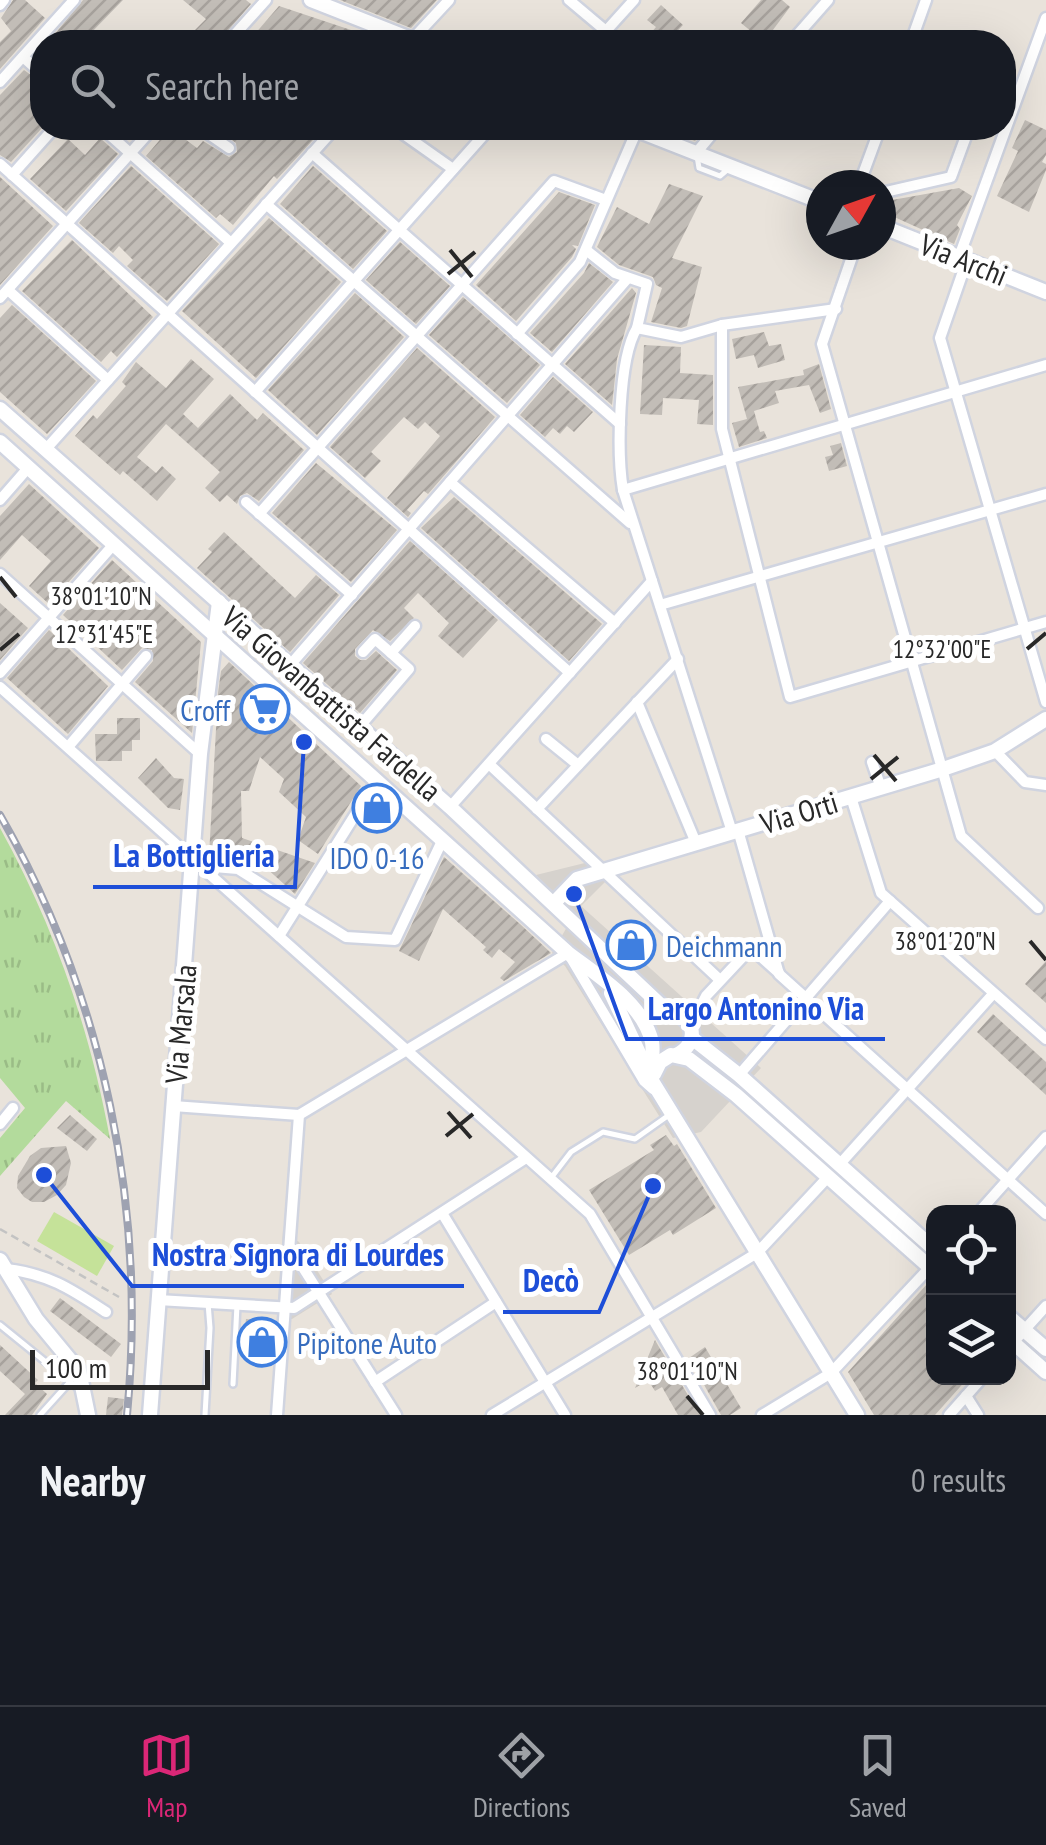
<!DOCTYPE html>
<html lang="en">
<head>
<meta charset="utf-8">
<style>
	:root { --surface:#171b24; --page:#20242c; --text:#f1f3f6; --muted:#9ea1a6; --line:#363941; --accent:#db2777 }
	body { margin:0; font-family:"PT Sans Narrow",sans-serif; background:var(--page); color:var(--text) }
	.controls { position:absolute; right:30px; bottom:30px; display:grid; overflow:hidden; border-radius:20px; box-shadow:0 10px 40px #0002 }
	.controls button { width:90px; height:90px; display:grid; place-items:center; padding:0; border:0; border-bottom:2px solid var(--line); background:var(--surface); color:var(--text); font:50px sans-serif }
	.compass { position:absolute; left:806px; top:170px; width:90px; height:90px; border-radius:50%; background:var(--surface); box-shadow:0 10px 40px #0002; rotate:50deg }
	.scale { position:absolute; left:30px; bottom:25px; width:180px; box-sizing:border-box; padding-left:10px; border:5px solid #282828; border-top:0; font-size:28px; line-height:35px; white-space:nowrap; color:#282828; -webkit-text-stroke:8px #fff; paint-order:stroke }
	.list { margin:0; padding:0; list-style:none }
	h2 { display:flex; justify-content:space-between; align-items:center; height:130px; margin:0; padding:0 40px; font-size:42px }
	h2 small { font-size:32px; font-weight:400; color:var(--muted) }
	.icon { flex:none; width:55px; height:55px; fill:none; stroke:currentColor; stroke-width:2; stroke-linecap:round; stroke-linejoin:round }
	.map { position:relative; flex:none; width:1046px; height:1415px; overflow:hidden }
	.search { position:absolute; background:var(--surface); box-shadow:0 10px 40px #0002; left:30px; right:30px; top:30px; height:110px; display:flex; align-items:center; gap:25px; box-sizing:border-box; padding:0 35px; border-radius:40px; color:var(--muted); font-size:38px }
	.sheet { height:290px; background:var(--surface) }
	nav { display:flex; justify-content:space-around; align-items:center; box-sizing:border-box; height:140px; border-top:2px solid var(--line); background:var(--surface); font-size:28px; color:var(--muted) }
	nav a { display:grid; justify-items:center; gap:5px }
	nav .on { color:var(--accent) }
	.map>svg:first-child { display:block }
	.grass { fill:url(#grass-tufts) }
	.pitch { fill:#c5e299 }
	.plaza { fill:#d6d2cd }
	.building { fill:url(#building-hatch) }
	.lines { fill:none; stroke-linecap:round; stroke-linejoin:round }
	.lane-casing { stroke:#d0d4e0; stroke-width:10 }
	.street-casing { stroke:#d0d4e0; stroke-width:15 }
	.secondary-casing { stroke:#d0d4e0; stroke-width:19 }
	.path { stroke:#c3c3c3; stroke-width:2.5; stroke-dasharray:8 5; stroke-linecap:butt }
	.lane { stroke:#fff; stroke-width:5 }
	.street { stroke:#fff; stroke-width:10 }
	.secondary { stroke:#fff; stroke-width:14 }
	.rail-casing { stroke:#9ea2b1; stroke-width:8 }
	.rail { stroke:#fff; stroke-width:4; stroke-dasharray:11; stroke-linecap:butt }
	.ticks { fill:none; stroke:#282828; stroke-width:4 }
	.labels { text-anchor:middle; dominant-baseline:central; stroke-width:10; stroke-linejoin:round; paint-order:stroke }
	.street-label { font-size:30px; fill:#282828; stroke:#fff }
	.shop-label { font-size:30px; fill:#366cbe; stroke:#fff; text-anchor:start }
	.ticks-label { font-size:25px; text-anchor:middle; fill:#282828; stroke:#fff; stroke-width:10; stroke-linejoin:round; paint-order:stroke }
	.leader { fill:none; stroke:#1d4ed8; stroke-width:4 }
	.callout-dot { fill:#1d4ed8; stroke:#fff; stroke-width:4 }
	.callout-label { font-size:32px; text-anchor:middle; font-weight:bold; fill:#1d4ed8; stroke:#fff; stroke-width:10; stroke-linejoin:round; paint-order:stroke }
</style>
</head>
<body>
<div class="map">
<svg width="1046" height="1415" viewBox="0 0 1046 1415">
	<defs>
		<pattern id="grass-tufts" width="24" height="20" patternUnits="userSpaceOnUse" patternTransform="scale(2.5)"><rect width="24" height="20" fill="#b3db9c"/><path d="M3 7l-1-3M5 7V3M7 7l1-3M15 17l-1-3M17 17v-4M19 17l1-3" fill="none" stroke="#9abc86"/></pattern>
		<pattern id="building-hatch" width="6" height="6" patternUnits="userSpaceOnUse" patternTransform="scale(2.5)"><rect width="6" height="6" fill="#c2bdb7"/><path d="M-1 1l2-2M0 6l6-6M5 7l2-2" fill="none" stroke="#a7a29d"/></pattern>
	</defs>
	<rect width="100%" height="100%" fill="#e9e3db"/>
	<path class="grass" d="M0 828C54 926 90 1029 110 1139L66 1101 0 1176V1138L25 1108 0 1078Z"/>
	<polygon class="pitch" points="54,1212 114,1246 97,1276 37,1241"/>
	<g class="plaza">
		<polygon points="593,861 610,877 581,906 761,1068 701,1132 673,1138 565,966 552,953 575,913 536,875"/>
		<polygon points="283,1230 299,1242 332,1294 292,1319 277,1319"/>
	</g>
	<g class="building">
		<polygon points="13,0 25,0 45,18 0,69 0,42 11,31 1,18"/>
		<polygon points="83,0 123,0 89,35 85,32 75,42 48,42"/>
		<polygon points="183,0 246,0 251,4 219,41 216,38 212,42 183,42 206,19"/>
		<polygon points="340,0 437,0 411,28"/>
		<polygon points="761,0 782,0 790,7 764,42 741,23"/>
		<polygon points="661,5 683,25 667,42 643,42 656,27 647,20"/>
		<polygon points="279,6 369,36 363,42 248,42"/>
		<polygon points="24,70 42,83 42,128 11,162 0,155 0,95"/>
		<polygon points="1025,120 1046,130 1046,155 1042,162 1046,164 1046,170 1029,212 997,196 1018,151 1012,148"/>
		<polygon points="170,128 197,148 203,141 229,157 237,152 236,143 215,128 324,128 277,179 274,176 233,225 220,214 216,218 146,156"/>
		<polygon points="660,128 706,128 695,141"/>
		<polygon points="100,138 118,154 66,211 30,179 68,139 85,155"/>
		<polygon points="131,166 219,244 167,301 127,266 133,260 119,246 113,253 79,223"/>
		<polygon points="313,166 387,231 353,269 280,204"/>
		<polygon points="0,177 53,226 0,285 0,176"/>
		<polygon points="669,184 703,196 672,258 702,267 687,326 681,328 651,322 662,288 656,285 653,277 619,265 597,247 617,207 649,224"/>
		<polygon points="959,188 972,196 957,225 960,229 954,244 881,211 881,202"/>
		<polygon points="559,192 595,205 578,246 572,245 576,249 572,257 516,321 476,285"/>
		<polygon points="269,218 341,282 256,378 182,311"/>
		<polygon points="72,240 153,317 117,357 111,351 101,362 22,291"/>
		<polygon points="400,242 450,286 416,324 366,280"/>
		<polygon points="589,263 613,282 552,352 530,333 584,273"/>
		<polygon points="632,288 636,293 617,359 612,405 565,364"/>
		<polygon points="355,293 404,337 317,435 268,390"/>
		<polygon points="463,297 540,365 507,403 429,335"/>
		<polygon points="12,305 96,381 47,434 0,392 0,318"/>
		<polygon points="764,332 769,346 781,344 785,360 758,368 754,355 736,359 732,339"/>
		<polygon points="644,345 681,347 680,373 713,375 713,425 697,424 699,400 663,398 662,415 640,414"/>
		<polygon points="417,348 495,417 428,494 424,491 407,510 411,513 408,517 387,498 440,436 425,422 418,429 404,417 371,452 381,461 365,478 330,447"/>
		<polygon points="191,359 214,379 183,414 198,428 230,394 257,420 263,413 304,450 259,501 247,493 240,496 237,504 227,495 220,502 205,488 220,472 166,424 137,457 156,473 162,466 176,479 157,501 123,471 120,475 75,436 93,415 97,419 126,386 122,382 136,362 166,388"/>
		<polygon points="819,364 831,409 820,413 809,385 775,391 779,403 754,411 760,432 764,431 767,438 739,447 732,423 747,419 738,387 804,375 803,370"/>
		<polygon points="553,377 593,412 574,432 567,426 560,434 553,428 545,437 520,415"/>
		<polygon points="841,443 847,466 829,471 825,457 833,455 830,446"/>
		<polygon points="316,463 397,530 351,582 272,513"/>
		<polygon points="29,484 99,548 49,604 29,586 51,561 22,535 0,560 0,516"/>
		<polygon points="454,497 602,624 569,661 421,528"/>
		<polygon points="224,532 295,598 316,575 339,595 290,652 197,568 212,552 208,549"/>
		<polygon points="410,541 498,620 463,658 438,636 449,623 418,593 404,608 414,618 390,641 373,630 355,649 355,656 360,660 366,660 376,651 397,670 360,713 303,663"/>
		<polygon points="112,560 201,642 192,733 135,682 153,661 152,650 142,648 122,670 63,615"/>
		<polygon points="0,603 28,628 0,660"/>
		<polygon points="49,630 108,686 68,734 7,678"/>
		<polygon points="229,662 361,786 318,854 298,840 306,817 279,792 284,779 260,757 249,791 241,791 242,838 315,863 295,894 264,866 209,856 218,693 221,671"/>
		<polygon points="117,718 140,718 140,740 132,740 132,751 122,751 122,761 96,761 95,734 117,734"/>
		<polygon points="156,758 174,778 184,779 180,810 168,808 138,778"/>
		<polygon points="444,857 520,924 551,953 504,981 500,978 515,962 499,949 492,958 483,950 486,947 443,909 419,961 399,951"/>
		<polygon points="1046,961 1046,1003 1025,984"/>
		<polygon points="993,1014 1046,1062 1046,1095 977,1032"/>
		<polygon points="70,1115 97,1139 87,1151 57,1128"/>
		<polygon points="666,1135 674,1146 677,1144 716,1208 673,1235 670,1230 629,1255 589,1190 654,1150 650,1145"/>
		<polygon points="66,1146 71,1163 66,1185 57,1195 44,1202 32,1202 24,1197 17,1188 18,1176 30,1156 41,1148"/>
		<polygon points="928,1283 934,1288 934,1378 968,1378 935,1415 874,1415 848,1372"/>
		<polygon points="60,1298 121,1344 111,1357 50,1311"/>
		<polygon points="246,1319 274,1322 268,1361 251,1360 253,1338 244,1337"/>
		<polygon points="655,1340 659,1347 700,1415 678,1415 662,1387 655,1391 648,1380 635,1388"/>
		<polygon points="0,1345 38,1380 35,1383 47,1394 32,1415 5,1415 25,1394 0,1371"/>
		<polygon points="705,1347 741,1408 730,1415 721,1415 689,1358"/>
		<polygon points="108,1397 124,1399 122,1415 106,1415"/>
	</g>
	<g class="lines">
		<g class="lane-casing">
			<g id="lane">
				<polyline points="697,156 699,168 720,176 727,170"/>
				<polyline points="551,1178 571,1152 603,1132 635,1139 669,1115"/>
				<polyline points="0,1325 79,1389"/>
				<polyline points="233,1384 237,1305"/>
				<polyline points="40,1415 68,1384"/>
				<polyline points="205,1415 210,1328 208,1303"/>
			</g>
		</g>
		<g class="street-casing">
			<g id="street">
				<polyline points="569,0 619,42"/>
				<polyline points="0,5 4,0"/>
				<polyline points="228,42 266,0"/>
				<polyline points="410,42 449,0"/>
				<polyline points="596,42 634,0"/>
				<polyline points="791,42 828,0"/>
				<polyline points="911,42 926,0"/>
				<polyline points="23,57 42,74"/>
				<polyline points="0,82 74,0"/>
				<polyline points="102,128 231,243"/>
				<polyline points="200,128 229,148"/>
				<polyline points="402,133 453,169"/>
				<polyline points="312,153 620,424"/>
				<polyline points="696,153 717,128"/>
				<polyline points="0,164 570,673"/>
				<polyline points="12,175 54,128"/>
				<polyline points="859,185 880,128"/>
				<polyline points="881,193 951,177 969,128"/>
				<polyline points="266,204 630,523"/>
				<polyline points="856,245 822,344 961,836 1038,908"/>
				<polyline points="586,250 615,273 647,284 637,328 681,337 722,325 836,309"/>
				<polyline points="959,257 1046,18"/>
				<polyline points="967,260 940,338 1046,702"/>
				<polyline points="8,290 108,380"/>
				<polyline points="0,298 153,128"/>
				<polyline points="722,325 722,429 790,697 1046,622"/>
				<path d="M637 328C618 359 617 454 623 490L732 832"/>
				<polyline points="517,334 580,262 637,130"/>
				<polyline points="255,392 490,128"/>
				<polyline points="46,449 335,128"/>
				<polyline points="450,482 615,623"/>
				<polyline points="623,490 1046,365"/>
				<polyline points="0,500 28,468"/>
				<polyline points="246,502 352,595"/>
				<polyline points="259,514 554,181 606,200"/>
				<polyline points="0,574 200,754"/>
				<polyline points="660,605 1046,494"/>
				<polyline points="363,652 375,639 391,653"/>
				<polyline points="291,664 628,278"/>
				<polyline points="0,673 114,544"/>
				<polyline points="0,687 590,1214 710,1415"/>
				<polyline points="637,702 696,843"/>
				<polyline points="360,726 409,669 391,653 415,626"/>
				<polyline points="546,739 578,765"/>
				<polyline points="68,747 146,656"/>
				<polyline points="995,751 1025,782 1046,785"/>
				<polyline points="872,762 881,788"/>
				<polyline points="489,764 720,980"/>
				<polyline points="851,797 881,893 1046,1039"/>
				<polyline points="450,807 652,581"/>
				<polyline points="537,809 678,659"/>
				<polyline points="738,830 779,974 1046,1214"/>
				<polyline points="202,866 238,869 346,937 395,940 443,839"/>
				<polyline points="279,936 377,780"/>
				<polyline points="691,1025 706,996 751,948 779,973"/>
				<polyline points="739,1075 890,901"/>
				<polyline points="173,1106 299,1115 568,953 644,1081 653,1089"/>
				<polyline points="0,1124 13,1108"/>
				<polyline points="839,1165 993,994"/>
				<polyline points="979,1212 1046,1137"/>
				<polyline points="442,1213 565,1415"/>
				<polyline points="290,1247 396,1415"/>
				<path d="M6 1269C49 1274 71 1289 106 1312"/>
				<polyline points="158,1300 294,1308 526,1158"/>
				<polyline points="1010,1346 1046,1306"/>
				<polyline points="375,1382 496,1302"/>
				<polyline points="966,1396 978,1415"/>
				<polyline points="277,1415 299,1115"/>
				<polyline points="492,1415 757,1253 828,1177"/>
				<polyline points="762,1415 831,1373 933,1264"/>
				<polyline points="949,1415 982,1378"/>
			</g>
		</g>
		<g class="secondary-casing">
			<g id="secondary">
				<polyline points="311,0 418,42"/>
				<polyline points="632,128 821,202"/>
				<polyline points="881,226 1046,292"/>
				<path d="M0 409 450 807 668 1012C695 1015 701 1043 676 1055"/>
				<path d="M0 442 568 953C598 976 643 1003 652 1042 654 1053 651 1065 650 1075"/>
				<polyline points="554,903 577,879 943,769 995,751 1046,719"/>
				<polyline points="611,993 652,1081 857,1415"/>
				<polyline points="692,1038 739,1075 934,1249"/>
				<polyline points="654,1074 660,1062 671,1055 689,1059 736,1095 934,1271"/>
				<polyline points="0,1260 36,1319 79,1371 88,1415"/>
				<polyline points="1008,1316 1046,1349"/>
				<polyline points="1008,1338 1046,1372"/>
				<polyline points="150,1415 200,754 219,602"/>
			</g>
		</g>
		<polyline class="path" points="0,1229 119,1297"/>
		<use href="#lane" class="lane"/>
		<use href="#street" class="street"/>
		<use href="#secondary" class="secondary"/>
		<g class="rail-casing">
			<path id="rail" d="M0 815C104 996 147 1208 127 1415"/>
		</g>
		<use href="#rail" class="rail"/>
	</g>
	<path class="ticks" d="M450 250 472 277M448 274 475 252M0 577 16 597M1027 649 1046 633M0 650 19 634M874 755 896 781M871 779 898 757M1030 941 1046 960M448 1112 471 1138M446 1136 473 1114M687 1396 703 1415"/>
	<defs>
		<g id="supermarket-ring" transform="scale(2.5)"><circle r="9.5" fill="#fff" stroke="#3f7fe0" stroke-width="1.5"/><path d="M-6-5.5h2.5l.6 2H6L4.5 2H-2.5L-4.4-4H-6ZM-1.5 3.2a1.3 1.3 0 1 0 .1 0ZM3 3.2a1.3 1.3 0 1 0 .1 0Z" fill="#3f7fe0"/></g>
		<g id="shop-ring" transform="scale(2.5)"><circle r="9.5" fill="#fff" stroke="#3f7fe0" stroke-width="1.5"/><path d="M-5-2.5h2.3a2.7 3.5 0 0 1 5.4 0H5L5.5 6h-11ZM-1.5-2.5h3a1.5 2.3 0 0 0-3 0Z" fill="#3f7fe0"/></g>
	</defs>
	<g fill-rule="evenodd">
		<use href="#supermarket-ring" x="265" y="709"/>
		<use href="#shop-ring" x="377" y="808"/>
		<use href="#shop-ring" x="631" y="945"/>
		<use href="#shop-ring" x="262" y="1342"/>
	</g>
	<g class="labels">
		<g class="street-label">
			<text transform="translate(964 259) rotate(22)">Via Archi</text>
			<text transform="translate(332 703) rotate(41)">Via Giovanbattista Fardella</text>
			<text transform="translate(799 812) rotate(-17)">Via Orti</text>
			<text transform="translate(180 1024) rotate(-85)">Via Marsala</text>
		</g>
		<g class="shop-label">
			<text x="230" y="709" text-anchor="end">Croff</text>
			<text x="377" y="857" text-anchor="middle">IDO 0-16</text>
			<text x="666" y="945">Deichmann</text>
			<text x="297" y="1342">Pipitone Auto</text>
		</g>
	</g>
	<g class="ticks-label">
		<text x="101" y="605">38°01'10"N</text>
		<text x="104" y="643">12°31'45"E</text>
		<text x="942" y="658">12°32'00"E</text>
		<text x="945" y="950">38°01'20"N</text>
		<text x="687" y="1380">38°01'10"N</text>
	</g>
	<path class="leader" d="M304 742L295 887H93M574 894L627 1039H885M44 1175L132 1286H464M653 1186L599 1312H503"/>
	<g class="callout-dot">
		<circle cx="304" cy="742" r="10"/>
		<circle cx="574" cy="894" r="10"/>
		<circle cx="44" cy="1175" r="10"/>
		<circle cx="653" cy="1186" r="10"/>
	</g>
	<g class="callout-label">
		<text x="194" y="867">La Bottiglieria</text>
		<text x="756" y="1020">Largo Antonino Via</text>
		<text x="298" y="1266">Nostra Signora di Lourdes</text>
		<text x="551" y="1292">Decò</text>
	</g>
</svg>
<div class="controls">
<button><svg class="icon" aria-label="locate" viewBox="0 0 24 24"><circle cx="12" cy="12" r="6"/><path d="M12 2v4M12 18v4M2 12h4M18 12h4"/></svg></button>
<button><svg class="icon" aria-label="layers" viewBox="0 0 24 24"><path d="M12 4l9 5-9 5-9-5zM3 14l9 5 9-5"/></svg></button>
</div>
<svg class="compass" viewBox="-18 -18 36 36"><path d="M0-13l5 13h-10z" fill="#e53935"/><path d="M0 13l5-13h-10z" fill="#9ea1a6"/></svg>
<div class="scale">100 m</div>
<div class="search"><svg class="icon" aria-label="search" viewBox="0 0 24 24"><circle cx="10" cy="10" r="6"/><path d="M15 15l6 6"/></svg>Search here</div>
</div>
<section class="sheet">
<h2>Nearby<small>0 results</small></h2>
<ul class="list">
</ul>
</section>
<nav>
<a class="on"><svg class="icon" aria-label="map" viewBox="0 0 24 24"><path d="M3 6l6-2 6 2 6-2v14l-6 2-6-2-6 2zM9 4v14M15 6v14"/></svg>Map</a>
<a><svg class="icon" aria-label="directions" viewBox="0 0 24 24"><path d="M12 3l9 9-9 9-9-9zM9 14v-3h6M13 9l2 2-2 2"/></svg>Directions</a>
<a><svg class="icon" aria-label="saved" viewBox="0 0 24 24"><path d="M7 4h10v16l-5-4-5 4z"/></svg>Saved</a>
</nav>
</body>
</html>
